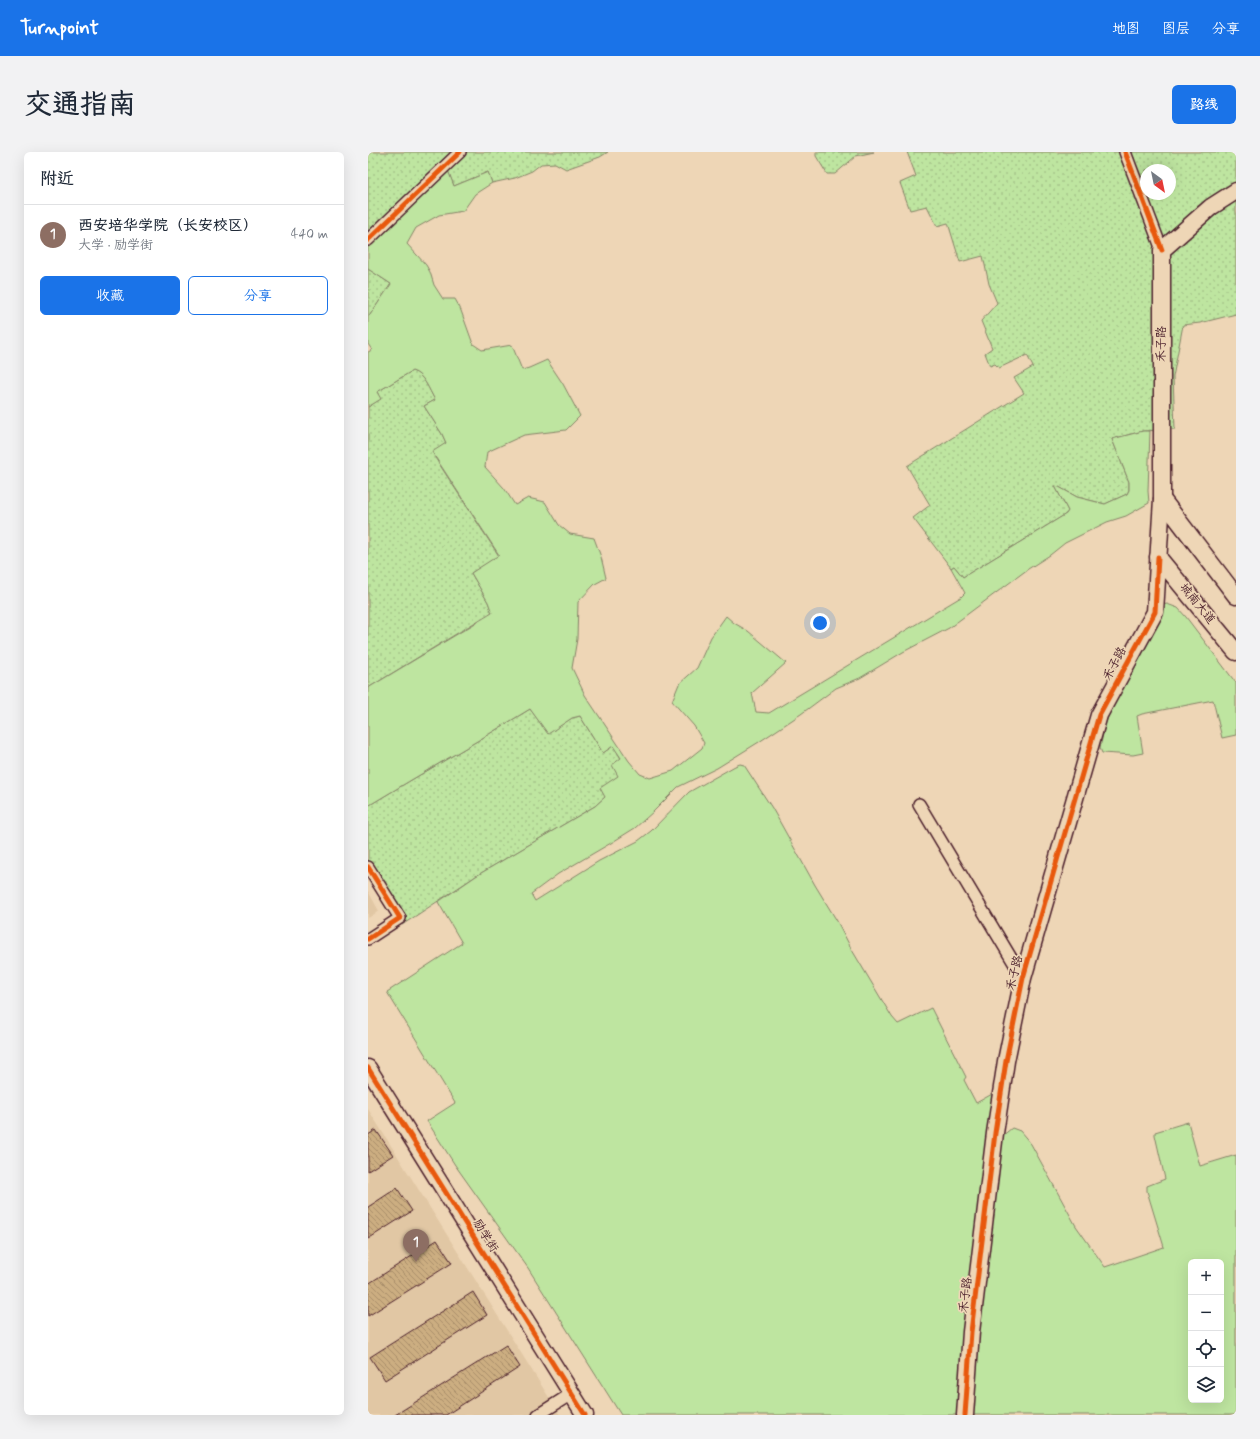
<!DOCTYPE html>
<html lang="zh">
<head>
<meta charset="utf-8">
<style>
	:root { --surface:#fff; --page:#f2f2f3; --text:#1f2937; --muted:#747a83; --line:#e0e1e3; --accent:#1a73e8 }
	body { margin:0; font-family:Mynerve,"LXGW WenKai TC",sans-serif; background:var(--page); color:var(--text) }
	.controls { position:absolute; right:12px; bottom:12px; display:grid; overflow:hidden; border-radius:6px; box-shadow:0 4px 16px #0002 }
	.controls button { width:36px; height:36px; display:grid; place-items:center; padding:0; border:0; border-bottom:1px solid var(--line); background:var(--surface); color:var(--text); font:20px sans-serif }
	.compass { position:absolute; left:772px; top:12px; width:36px; height:36px; border-radius:50%; background:var(--surface); box-shadow:0 4px 16px #0002; rotate:147deg }
	.you { position:absolute; left:452px; top:471px; width:14px; height:14px; margin:-10px; border:3px solid #fff; border-radius:50%; background:#1a73e8; box-shadow:0 0 0 6px #1a73e833 }
	.badge { display:grid; place-items:center; width:26px; height:26px; border-radius:50%; background:var(--accent); color:#fff; font-size:13px; font-weight:700 }
	.pin { position:absolute; translate:-50% -33px; filter:drop-shadow(0 1px 2px #0008) }
	.pin::after { content:''; position:absolute; top:21px; width:14px; height:12px; background:inherit; clip-path:polygon(0 0,100% 0,50% 100%) }
	.list { margin:0; padding:0; list-style:none }
	h2 { display:flex; justify-content:space-between; align-items:center; height:52px; margin:0; padding:0 16px; font-size:17px }
	h2 small { font-size:13px; font-weight:400; color:var(--muted) }
	.list li { display:grid; grid-template-columns:26px 1fr auto; gap:12px; align-items:center; box-sizing:border-box; height:60px; padding:0 16px; border-top:1px solid var(--line) }
	.list b { display:block; font-size:15px; white-space:nowrap }
	.list p { margin:0; font-size:13px; white-space:nowrap; color:var(--muted) }
	.list em { font-size:13px; font-style:normal; color:var(--muted) }
	.actions { display:flex; gap:8px; padding:12px 16px }
	.actions a { flex:1; padding:9px 0; border:1px solid var(--accent); border-radius:6px; text-align:center; font-size:14px; color:var(--accent) }
	.actions .main { background:var(--accent); color:#fff }
	.icon { flex:none; width:22px; height:22px; fill:none; stroke:currentColor; stroke-width:2; stroke-linecap:round; stroke-linejoin:round }
	.map { position:relative; flex:none; width:868px; height:1263px; overflow:hidden; border-radius:6px }
	header { display:flex; align-items:center; gap:24px; box-sizing:border-box; height:56px; padding:0 20px; background:var(--accent); color:#fff }
	header strong { font-size:19px }
	nav { display:flex; gap:22px; margin-inline-start:auto; font-size:14px }
	.intro { display:flex; align-items:center; justify-content:space-between; box-sizing:border-box; height:96px; padding:0 24px }
	h1 { margin:0; font-size:28px }
	.button { padding:10px 18px; border-radius:6px; background:var(--accent); color:#fff; font-size:14px; font-weight:700 }
	main { display:flex; gap:24px; padding:0 24px }
	aside { flex:1; background:var(--surface); border-radius:6px; box-shadow:0 4px 16px #0002 }
	.map>svg:first-child { display:block }
	.built { fill:#e1c7a4 }
	.grass { fill:url(#grass-dots); stroke:#848266; fill-rule:evenodd }
	.green { fill:#bee5a0; stroke:#848266; fill-rule:evenodd }
	.building { fill:url(#building-back-hatch); stroke:#4a1f2b }
	.lines { fill:none; stroke-linecap:round; stroke-linejoin:round }
	.street-casing { stroke:#4a1f2b; stroke-width:14 }
	.secondary-casing { stroke:#4a1f2b; stroke-width:19 }
	.street { stroke:#eed6b6; stroke-width:11 }
	.secondary { stroke:#eed6b6; stroke-width:16 }
	.cycleway-casing { stroke:#eed6b6; stroke-width:8 }
	.cycleway { stroke:#e8590c; stroke-width:5 }
	.labels { text-anchor:middle; dominant-baseline:central; stroke-width:3.5; stroke-linejoin:round; paint-order:stroke }
	.street-label { font-size:12px; fill:#4a1f2b; stroke:#eed6b6 }
</style>
</head>
<body>
<header>
<strong>Turnpoint</strong>
<nav><a>地图</a><a>图层</a><a>分享</a></nav>
</header>
<div class="intro"><h1>交通指南</h1><a class="button">路线</a></div>
<main>
<aside>
<h2>附近<small></small></h2>
<ul class="list">
<li><span class="badge" style="background:#8d6e63">1</span><div><b>西安培华学院（长安校区）</b><p>大学 · 励学街</p></div><em>440 m</em></li>
</ul>
<div class="actions"><a class="main">收藏</a><a>分享</a></div>
</aside>
<div class="map">
<svg width="868" height="1263" viewBox="0 0 868 1263">
	<defs>
		<pattern id="grass-dots" width="8" height="8" patternUnits="userSpaceOnUse"><rect width="8" height="8" fill="#bee5a0"/><path d="M2 2h.1M6 6h.1" fill="none" stroke="#a5c48a" stroke-width="1.8" stroke-linecap="round"/></pattern>
		<pattern id="building-back-hatch" width="6" height="6" patternUnits="userSpaceOnUse"><rect width="6" height="6" fill="#ccae81"/><path d="M-1 5l2 2M0 0l6 6M5-1l2 2" fill="none" stroke="#a88d6a"/></pattern>
	</defs>
	<rect width="100%" height="100%" fill="#eed6b6"/>
	<filter id="ink" filterUnits="userSpaceOnUse"><feTurbulence type="fractalNoise" baseFrequency=".025" numOctaves="2"/><feDisplacementMap in="SourceGraphic" scale="8" xChannelSelector="R" yChannelSelector="G"/><feConvolveMatrix kernelMatrix="1 2 1 2 8 2 1 2 1" color-interpolation-filters="sRGB"/></filter>
	<g filter="url(#ink)">
		<g class="built">
			<polygon points="0,739 11,759 0,766"/>
			<polygon points="0,957 192,1263 0,1263"/>
		</g>
		<g class="grass">
			<polygon points="0,0 240,0 232,5 198,17 187,11 173,12 164,19 147,26 124,31 120,20 86,34 78,14 0,88"/>
			<polygon points="448,0 506,0 488,4 467,22 459,22 448,4"/>
			<path d="M539 0H868V162L832 171 815 173 805 225 807 277 775 279 744 287 761 330V338L759 342 737 352 709 345 691 335 687 334 700 359 698 362 595 425 586 414 583 416 545 366 562 353 539 314 656 241 646 226 665 215 659 203 631 216 627 212 622 214 617 201 624 196 613 169 629 151 621 132 615 104 592 110 580 71 569 74 559 54 542 58 532 31 548 24ZM778 18H802V42H778Z"/>
			<polygon points="0,117 23,132 2,163 0,164"/>
			<path d="M44 219C56 222 61 238 67 248L56 254 74 282 78 291 66 304 131 404 103 421 120 450 124 460 0 536V255L12 247 9 240Z"/>
			<path d="M162 557 180 581 204 566 212 564 235 601 245 594 247 595 253 607 251 624 244 629 237 645 227 654 108 724 34 773 0 715V654C54 621 109 590 162 557Z"/>
		</g>
		<g class="green">
			<path d="M78 13 86 34 120 20 124 31 107 42 95 59 71 63 48 76 39 92 58 113 62 120 66 133 75 147H87L92 156 105 192 114 198 144 193 154 218 161 216 179 208 195 232 212 264 198 278 156 283 119 300 117 315 136 336 147 353 160 346 177 350 191 373 202 382 226 386 233 405 238 426 227 432 210 450 209 487 204 516 217 543 261 609 272 622 282 626 305 619 334 596 336 591 326 574 304 549 311 532 329 516 343 485 358 464 366 471 380 479 418 511 384 541 388 560 401 561 593 445 597 441 583 416 586 414 595 425 698 362 700 359 687 334 691 335 709 345 737 352 759 342 761 338V330L744 287 775 279H782L780 339 781 351 758 364 739 370 697 391 682 403 660 417 581 476 535 500 492 526 468 536 433 562 391 590 349 616 310 635 286 659 267 676 243 691 190 722 163 742 167 749 231 709 270 689 283 679 321 640 367 614 372 612 376 613 404 656 447 733 469 769 484 798 524 865 530 872 563 856 598 925 596 928 608 951 626 941 634 984 644 976 652 979 663 992 708 1074 737 1115 796 1095 779 1039V1034L797 1027 787 983V980L820 970 832 1014 868 1003V1263H253L160 1116 87 1013 59 969 87 951 19 840 94 791 70 750 108 724 227 654 237 645 232 636 250 624 244 613 253 606 245 594 235 601 212 564 204 566 180 582 162 557C109 590 54 621 0 654V536L124 461 120 450 103 421 131 403 64 300 78 291 74 282 56 254 67 248C61 238 56 222 44 219L9 240 13 247 0 255V200L4 198 0 192V164L2 163 23 132 0 117V88ZM823 1110H853V1248H823Z"/>
			<polygon points="799,452 810,456 818,465 868,531 868,583 854,586 845,548 774,562 769,564 775,601 765,603 734,601 732,596 737,573 754,526 794,453"/>
		</g>
		<g class="building">
			<polygon points="8,978 25,1003 0,1019 0,983"/>
			<polygon points="29,1036 44,1059 0,1087 0,1055"/>
			<polygon points="69,1088 84,1111 0,1164 0,1132"/>
			<polygon points="105,1140 119,1163 17,1228 2,1205"/>
			<polygon points="138,1193 152,1215 78,1263 27,1263"/>
		</g>
		<g class="lines">
			<g class="street-casing">
				<g id="street">
					<polyline points="757,0 794,98"/>
					<polyline points="0,88 92,0"/>
					<polyline points="551,652 655,826"/>
					<polyline points="0,715 32,766 0,787"/>
					<polyline points="170,1263 203,1242"/>
				</g>
			</g>
			<g class="secondary-casing">
				<g id="secondary">
					<polyline points="794,347 868,444"/>
					<polyline points="790,405 868,500"/>
					<polyline points="0,916 217,1263"/>
					<polyline points="597,1263 603,1180 627,981 638,909 655,826 731,563 787,460 794,347 794,98 843,55 868,39"/>
				</g>
			</g>
			<use href="#street" class="street"/>
			<use href="#secondary" class="secondary"/>
			<g class="cycleway-casing">
				<g id="cycleway">
					<polyline points="757,0 794,98"/>
					<polyline points="0,88 92,0"/>
					<polyline points="0,715 32,766 0,787"/>
					<polyline points="0,916 217,1263"/>
					<polyline points="597,1263 603,1180 627,981 638,909 655,826 731,563 787,460 790,405"/>
				</g>
			</g>
			<use href="#cycleway" class="cycleway"/>
		</g>
	</g>
	<g class="labels">
		<g class="street-label">
			<text transform="translate(794 192) rotate(-90)">禾子路</text>
			<text transform="translate(829 452) rotate(51)">城南大道</text>
			<text transform="translate(747 512) rotate(-62)">禾子路</text>
			<text transform="translate(647 821) rotate(-76)">禾子路</text>
			<text transform="translate(117 1084) rotate(58)">励学街</text>
			<text transform="translate(598 1143) rotate(-83)">禾子路</text>
		</g>
	</g>
</svg>
<div class="controls">
<button>+</button>
<button>−</button>
<button><svg class="icon" aria-label="locate" viewBox="0 0 24 24"><circle cx="12" cy="12" r="6"/><path d="M12 2v4M12 18v4M2 12h4M18 12h4"/></svg></button>
<button><svg class="icon" aria-label="layers" viewBox="0 0 24 24"><path d="M12 4l9 5-9 5-9-5zM3 14l9 5 9-5"/></svg></button>
</div>
<svg class="compass" viewBox="-18 -18 36 36"><path d="M0-13l5 13h-10z" fill="#e53935"/><path d="M0 13l5-13h-10z" fill="#747a83"/></svg>
<div class="you"></div>
<div class="pin badge" style="left:48px;top:1110px;background:#8d6e63">1</div>
</div>
</main>
</body>
</html>
